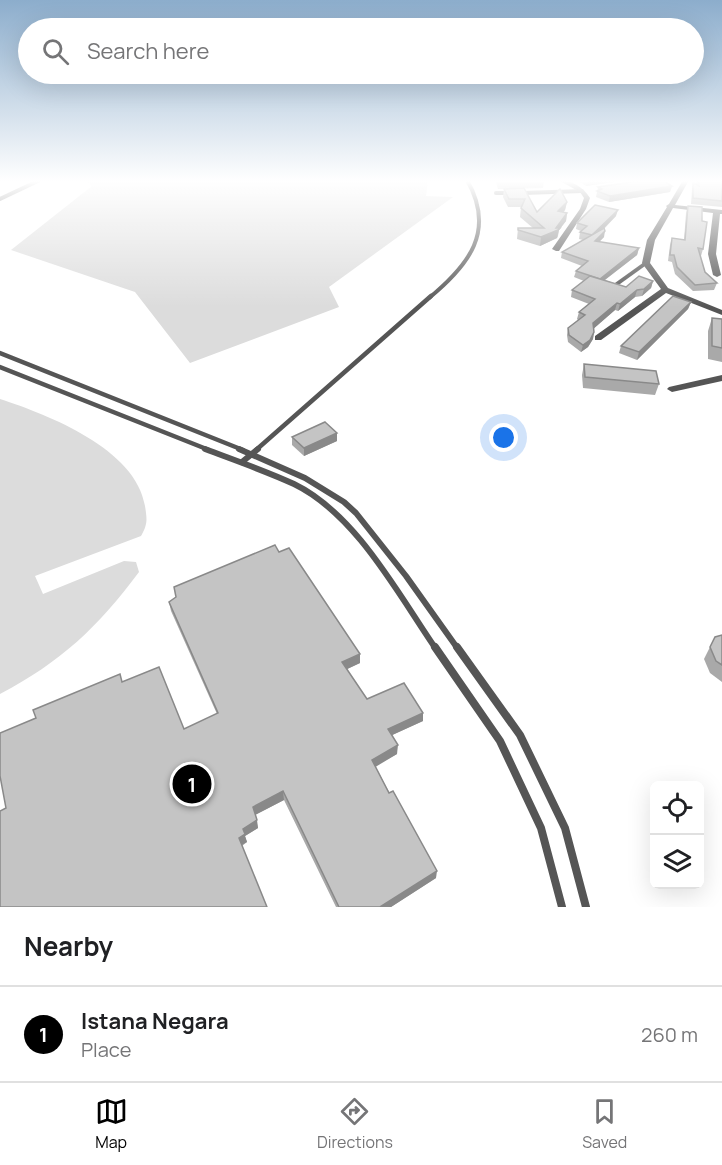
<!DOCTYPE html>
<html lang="en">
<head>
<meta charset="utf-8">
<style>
	:root { --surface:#fff; --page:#f2f2f2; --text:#202124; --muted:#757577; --line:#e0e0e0; --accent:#000 }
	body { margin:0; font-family:Manrope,sans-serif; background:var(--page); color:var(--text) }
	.controls { position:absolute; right:18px; bottom:18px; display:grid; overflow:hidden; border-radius:9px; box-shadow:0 6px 24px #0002 }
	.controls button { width:54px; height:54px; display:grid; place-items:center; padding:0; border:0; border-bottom:2px solid var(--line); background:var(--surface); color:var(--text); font:30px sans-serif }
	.you { position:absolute; left:504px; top:438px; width:21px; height:21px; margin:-15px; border:4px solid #fff; border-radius:50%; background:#1a73e8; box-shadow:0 0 0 9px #1a73e833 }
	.badge { display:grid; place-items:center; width:39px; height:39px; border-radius:50%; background:var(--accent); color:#fff; font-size:20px; font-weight:700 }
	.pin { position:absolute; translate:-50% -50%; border:3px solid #fff; box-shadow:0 2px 6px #0006 }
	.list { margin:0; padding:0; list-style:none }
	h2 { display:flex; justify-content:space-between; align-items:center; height:78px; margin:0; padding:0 24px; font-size:26px }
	h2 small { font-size:20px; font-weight:400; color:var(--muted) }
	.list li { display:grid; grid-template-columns:39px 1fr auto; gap:18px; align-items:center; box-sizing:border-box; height:96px; padding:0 24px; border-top:2px solid var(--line) }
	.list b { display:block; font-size:22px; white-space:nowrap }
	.list p { margin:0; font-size:20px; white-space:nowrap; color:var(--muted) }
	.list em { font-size:20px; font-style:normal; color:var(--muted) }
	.icon { flex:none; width:33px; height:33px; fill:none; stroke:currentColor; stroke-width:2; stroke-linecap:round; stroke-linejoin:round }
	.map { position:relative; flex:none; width:722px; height:907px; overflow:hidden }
	.search { position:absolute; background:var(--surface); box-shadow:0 6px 24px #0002; left:18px; right:18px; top:18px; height:66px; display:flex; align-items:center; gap:15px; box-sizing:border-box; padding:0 21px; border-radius:33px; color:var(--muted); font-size:22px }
	.sheet { height:174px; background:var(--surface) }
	nav { display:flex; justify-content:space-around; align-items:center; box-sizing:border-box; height:84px; border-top:2px solid var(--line); background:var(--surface); font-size:16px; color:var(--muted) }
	nav a { display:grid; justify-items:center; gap:3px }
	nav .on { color:var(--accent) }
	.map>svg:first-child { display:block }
	.green { fill:#dcdcdc }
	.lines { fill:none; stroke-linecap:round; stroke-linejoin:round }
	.service-far3 { stroke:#555; stroke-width:4 }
	.service-far2 { stroke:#555; stroke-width:4.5 }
	.service-far1 { stroke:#555; stroke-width:6 }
	.service { stroke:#555; stroke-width:8 }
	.minor { fill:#555; fill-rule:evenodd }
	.wall { fill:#a9a9a9 }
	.shaded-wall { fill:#898989 }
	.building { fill:#c4c4c4; stroke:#898989; stroke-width:1.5 }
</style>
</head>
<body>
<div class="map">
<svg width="722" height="907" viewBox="0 0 722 907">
	<rect width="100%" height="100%" fill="#fff"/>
	<g class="green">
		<polygon points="86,180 428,180 426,196 453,197 329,287 339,307 190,363 135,292 11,250 92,186"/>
		<path d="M0 399C49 415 136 449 145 506 147 519 148 524 141 536L35 576 43 594 124 561 136 562 139 572C98 627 61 662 0 694Z"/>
	</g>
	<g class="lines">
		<g class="service-far3">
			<polyline points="496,193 510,193"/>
			<polyline points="522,193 582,191"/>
			<polyline points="0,199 40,180"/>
			<polyline points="614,286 646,263"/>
			<path d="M429 298C469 265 496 231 467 180"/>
		</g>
		<g class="service-far2">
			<polyline points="0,353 243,450"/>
			<polyline points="0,367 209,450"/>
			<polyline points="256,450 431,296"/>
		</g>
		<g class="service-far1">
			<path d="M205 449C234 460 266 471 294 484 356 514 398 594 436 649"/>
			<polyline points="239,449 305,478 344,502 356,513 406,576 458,649"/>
			<polyline points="242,462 258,449"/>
		</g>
		<g class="service">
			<polyline points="435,647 500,741 541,828 562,907"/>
			<polyline points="457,647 520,735 565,828 586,907"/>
		</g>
		<g class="minor">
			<path d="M558 180C572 180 583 187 590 198L586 209 559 251H556L552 249 580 209 584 198 580 192Z"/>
			<polygon points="683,180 689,180 675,205 722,210 722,214 720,214 716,254 721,275 717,277 713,275 708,254 713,213 673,208 655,240 650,263 668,288 722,310 722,315 666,293 601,340 595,340 595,336 661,289 642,263 647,240 667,207 666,206 669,204"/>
			<polygon points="722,375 722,381 672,392 667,389 669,387"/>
		</g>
	</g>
	<g class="wall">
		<polygon points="495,180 544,180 543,188 498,189"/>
		<polygon points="577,180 627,180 586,186"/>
		<polygon points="695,180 722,180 722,207 691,204 692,189 693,183 696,184"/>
		<polygon points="672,186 670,192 609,202 596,197 598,187"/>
		<polygon points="524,188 537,212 567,202 565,210 563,212 567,213 566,221 559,230 558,236 557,238 540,246 517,239 518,228 533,228 520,217 521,207 508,207 503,197 504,189"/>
		<polygon points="688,206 702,221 703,249 701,256 700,255 705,272 717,283 714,290 693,291 675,274 672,262 668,261 670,245 672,238 684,240 686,213"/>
		<polygon points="616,216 604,229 604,237 599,242 639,248 637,255 605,280 626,287 653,281 651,288 642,296 635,297 618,311 615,310 594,328 593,339 588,347 581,352 568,342 567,335 568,328 578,320 577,319 579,312 589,304 571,297 572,290 584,281 574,277 576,271 582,266 561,258 562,252 583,240 579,239 580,232 581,231 576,229 577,223"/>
		<polygon points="691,302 688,309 637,360 619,353 621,346"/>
		<polygon points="712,318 722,319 722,362 708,359 708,331"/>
		<polygon points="584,364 659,384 655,395 583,388 582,375"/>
		<polygon points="337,433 337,441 304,456 292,445 292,437"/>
		<polygon points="279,552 360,654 360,663 347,669 367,699 423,713 423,721 392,735 397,754 375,766 436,878 391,907 336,907 284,800 255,815 258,828 245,836 247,842 242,846 6,808 122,682 184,729 217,714 171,611 169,602"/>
		<polygon points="722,635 722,682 710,673 704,659 715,637"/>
	</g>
	<g class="shaded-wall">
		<polygon points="588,180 627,180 586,186"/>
		<polygon points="672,186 670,192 609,202 610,196"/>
		<polygon points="567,202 565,210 557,220 558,211"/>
		<polygon points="618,210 616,216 590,242 592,235"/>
		<polygon points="567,213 566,221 559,230 557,238 540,246 541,237 556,228"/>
		<polygon points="605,231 604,237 593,248 595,241"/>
		<polygon points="639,248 637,255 598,285 600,279"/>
		<polygon points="653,281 651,288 642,296 644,289"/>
		<polygon points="637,290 635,297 618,311 620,304"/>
		<polygon points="691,302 688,309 637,360 639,352"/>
		<polygon points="617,303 615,310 591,331 593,323"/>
		<polygon points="594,332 593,339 588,347 581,352 583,345"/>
		<polygon points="337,433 337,441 304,456 304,448"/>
		<polygon points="360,654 360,663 343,671 342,662"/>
		<polygon points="423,713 423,721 388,737 388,729"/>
		<polygon points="398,745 397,754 372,769 372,760"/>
		<polygon points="283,791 284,800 255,815 253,807"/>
		<polygon points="257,820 258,828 245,836 247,842 240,846 239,838 243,829"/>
		<polygon points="437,871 436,878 391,907 380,907"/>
	</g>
	<g class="building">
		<polygon points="646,180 662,180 672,186 610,196 597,191 602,189 598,187"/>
		<polygon points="698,180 722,180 722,201 693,198 693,183 699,186"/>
		<polygon points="524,188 537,212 560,189 567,202 558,211 567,213 556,228 560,228 558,230 541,237 518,230 518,228 544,228 521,208 525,199 509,199 504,189"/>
		<polygon points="595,205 618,210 592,235 580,232 587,226 577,223"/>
		<polygon points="688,206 702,207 702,221 707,222 703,249 698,248 705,272 717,283 695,285 677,267 674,255 670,255 672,238 685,240"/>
		<polygon points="604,228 605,231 595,241 639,248 600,279 576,271 588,261 562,252"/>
		<polygon points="590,276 626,287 639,276 653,281 644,289 637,290 620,304 617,303 593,323 594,332 590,340 583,345 569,335 568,328 585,315 579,312 595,299 572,290"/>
		<polygon points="673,296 691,302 639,352 621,346"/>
		<polygon points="712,318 722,319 722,348 712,346"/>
		<polygon points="584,364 656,371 659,384 585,377"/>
		<polygon points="325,422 337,433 304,448 292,437"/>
		<polygon points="275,545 279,552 289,548 360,654 342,662 367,699 404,683 423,713 388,729 398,745 372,760 389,793 393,791 437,871 380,907 339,907 283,791 253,807 257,820 243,829 245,834 239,838 267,907 0,907 0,811 6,808 0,776 0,733 36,718 33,710 120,674 122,682 159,667 184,729 218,713 169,602 176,597 174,587"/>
		<polygon points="722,635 722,665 716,661 710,647 715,637"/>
	</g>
	<linearGradient id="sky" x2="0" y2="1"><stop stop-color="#8cadcc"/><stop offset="0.59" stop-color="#fff"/><stop offset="1" stop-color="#fff" stop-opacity="0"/></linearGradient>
	<rect width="722" height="307" fill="url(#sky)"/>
</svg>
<div class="controls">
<button><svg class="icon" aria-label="locate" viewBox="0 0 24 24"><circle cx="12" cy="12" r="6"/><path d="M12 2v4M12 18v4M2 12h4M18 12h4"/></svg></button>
<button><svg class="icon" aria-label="layers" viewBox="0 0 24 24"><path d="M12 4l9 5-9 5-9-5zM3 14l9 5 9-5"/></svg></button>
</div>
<div class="you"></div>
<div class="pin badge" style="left:192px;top:784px">1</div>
<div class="search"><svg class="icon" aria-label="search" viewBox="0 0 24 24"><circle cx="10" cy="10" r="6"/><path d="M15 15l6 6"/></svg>Search here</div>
</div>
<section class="sheet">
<h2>Nearby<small></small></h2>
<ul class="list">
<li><span class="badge">1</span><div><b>Istana Negara</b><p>Place</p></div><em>260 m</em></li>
</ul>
</section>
<nav>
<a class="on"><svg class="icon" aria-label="map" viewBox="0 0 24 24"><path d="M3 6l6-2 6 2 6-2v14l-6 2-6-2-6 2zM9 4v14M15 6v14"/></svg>Map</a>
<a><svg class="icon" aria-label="directions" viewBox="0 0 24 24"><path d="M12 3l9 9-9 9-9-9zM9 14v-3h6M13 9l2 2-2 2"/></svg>Directions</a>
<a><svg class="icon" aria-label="saved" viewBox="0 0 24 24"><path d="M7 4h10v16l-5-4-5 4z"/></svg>Saved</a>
</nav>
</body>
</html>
